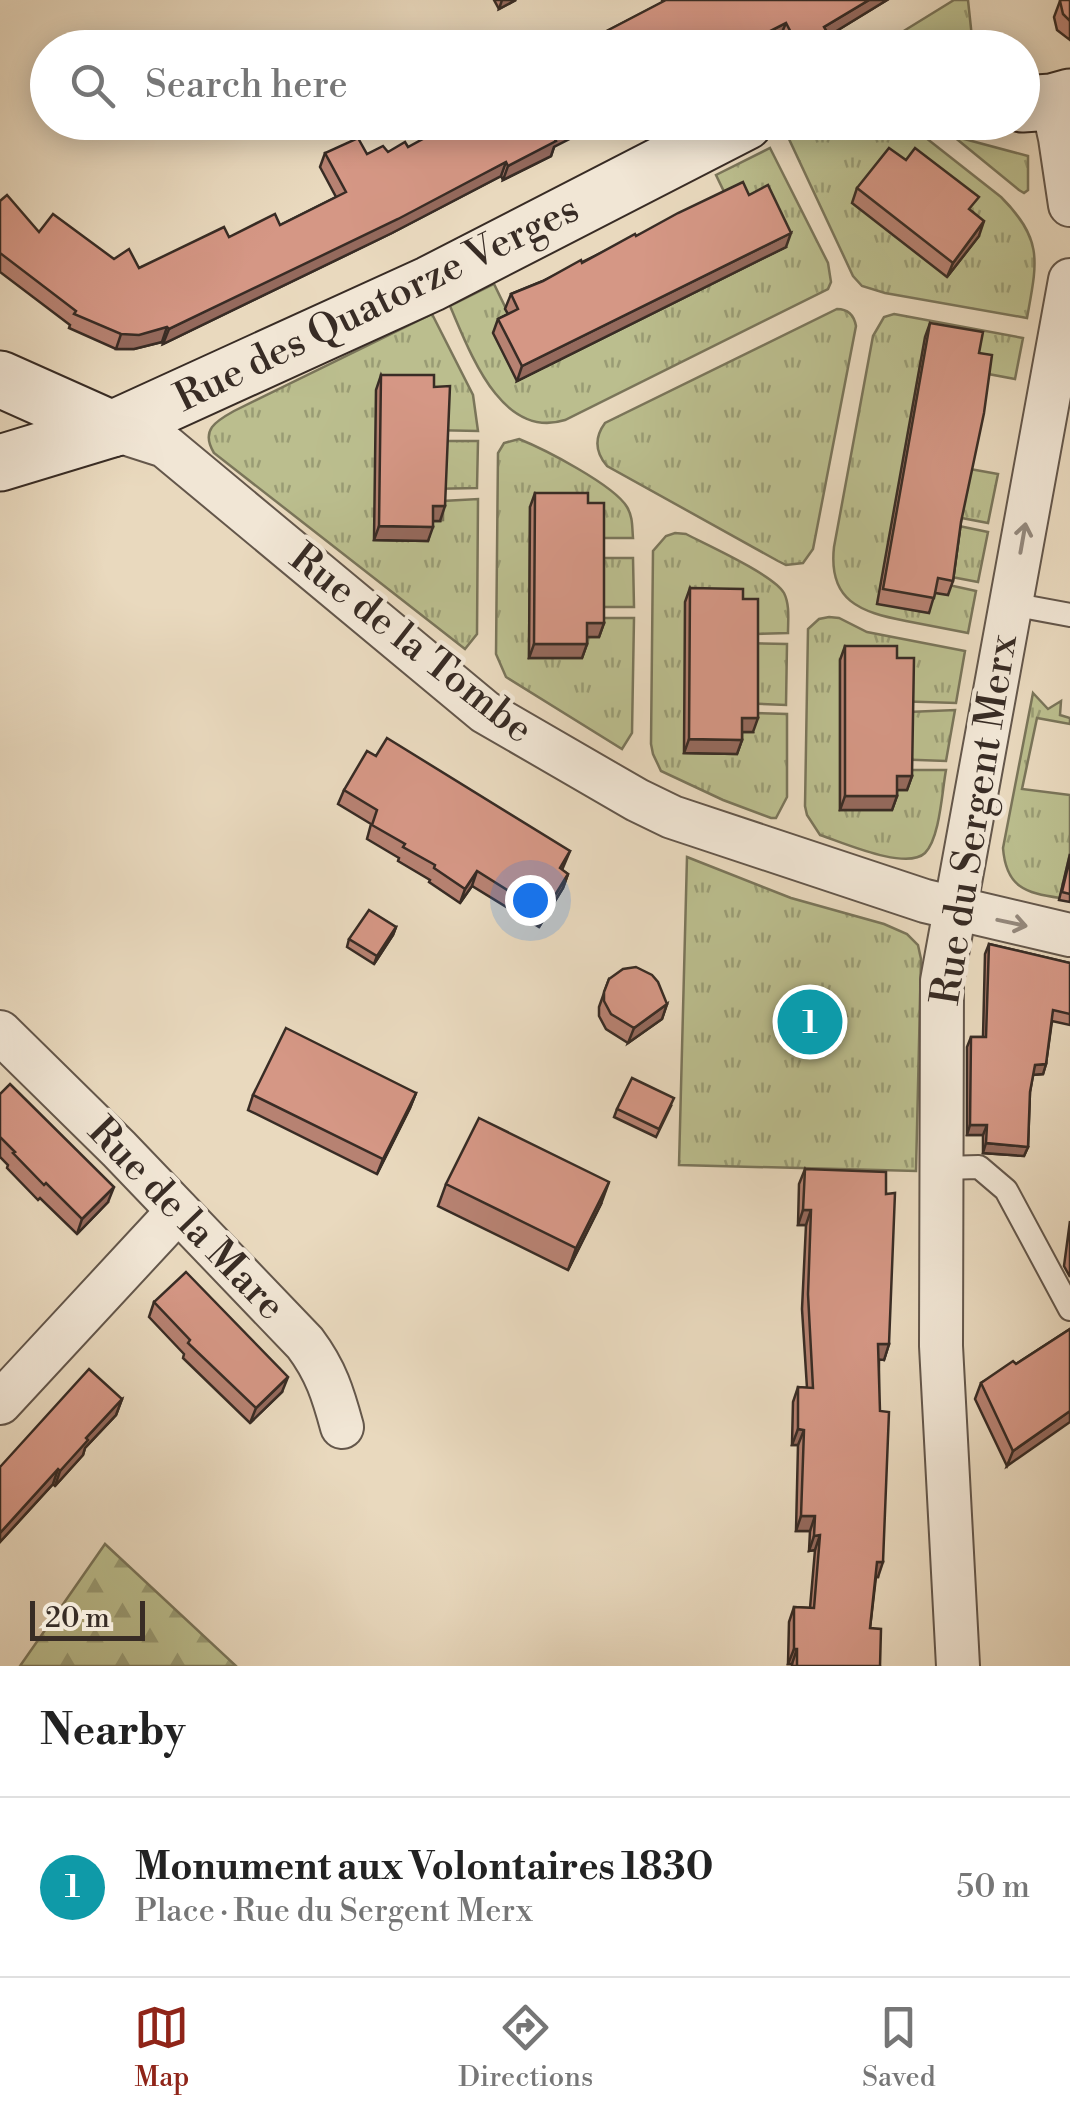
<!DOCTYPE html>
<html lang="en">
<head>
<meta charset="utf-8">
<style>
	:root { --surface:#fff; --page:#f2f2f2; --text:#222; --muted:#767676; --line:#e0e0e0; --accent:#8f2418 }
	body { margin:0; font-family:"Libre Bodoni",serif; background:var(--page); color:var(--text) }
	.scale { position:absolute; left:30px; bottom:25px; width:115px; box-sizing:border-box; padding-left:10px; border:5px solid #382c25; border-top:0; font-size:28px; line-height:35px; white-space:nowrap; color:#382c25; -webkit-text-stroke:8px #f1e6d5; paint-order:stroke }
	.you { position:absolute; left:530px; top:900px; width:35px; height:35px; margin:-25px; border:8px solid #fff; border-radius:50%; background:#1a73e8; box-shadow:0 0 0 15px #1a73e833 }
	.badge { display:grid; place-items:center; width:65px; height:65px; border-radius:50%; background:var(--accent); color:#fff; font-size:32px; font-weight:700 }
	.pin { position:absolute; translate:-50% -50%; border:5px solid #fff; box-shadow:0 2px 10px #0006 }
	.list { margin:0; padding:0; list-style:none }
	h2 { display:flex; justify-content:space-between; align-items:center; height:130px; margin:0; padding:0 40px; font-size:42px }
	h2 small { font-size:32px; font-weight:400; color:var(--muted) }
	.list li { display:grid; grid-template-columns:65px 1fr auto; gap:30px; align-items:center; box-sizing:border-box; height:180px; padding:0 40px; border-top:2px solid var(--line) }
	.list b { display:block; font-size:38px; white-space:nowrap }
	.list p { margin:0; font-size:32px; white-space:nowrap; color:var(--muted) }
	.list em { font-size:32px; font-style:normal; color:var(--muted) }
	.icon { flex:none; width:55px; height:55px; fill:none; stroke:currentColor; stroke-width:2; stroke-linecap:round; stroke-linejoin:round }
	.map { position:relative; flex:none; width:1070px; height:1666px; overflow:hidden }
	.search { position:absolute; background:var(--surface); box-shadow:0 5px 25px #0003; left:30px; right:30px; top:30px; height:110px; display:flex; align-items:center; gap:25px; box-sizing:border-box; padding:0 35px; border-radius:55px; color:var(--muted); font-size:38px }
	.sheet { height:310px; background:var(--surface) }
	nav { display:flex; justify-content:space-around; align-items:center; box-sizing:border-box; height:140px; border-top:2px solid var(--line); background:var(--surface); font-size:28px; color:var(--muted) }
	nav a { display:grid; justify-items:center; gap:5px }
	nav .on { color:var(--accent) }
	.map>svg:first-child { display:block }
	.grass { fill:url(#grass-tufts); stroke:#7a755a; stroke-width:2.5 }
	.forest { fill:url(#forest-firs); stroke:#7a755a; stroke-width:2.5 }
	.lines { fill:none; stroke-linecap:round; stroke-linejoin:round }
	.lane-casing { stroke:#64574b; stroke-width:26 }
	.street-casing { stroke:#64574b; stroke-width:46 }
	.secondary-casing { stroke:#382c25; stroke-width:59 }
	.lane { stroke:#f1e6d5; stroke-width:22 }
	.street { stroke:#f1e6d5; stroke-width:42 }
	.secondary { stroke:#f1e6d5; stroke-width:55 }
	.wall { fill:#b78272; stroke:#382c25; stroke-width:2.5 }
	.shaded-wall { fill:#956a5d; stroke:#382c25; stroke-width:2.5 }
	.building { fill:#d59785; stroke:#382c25; stroke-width:2.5 }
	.oneway { stroke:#94897d }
	.labels { text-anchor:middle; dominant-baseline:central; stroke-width:9; stroke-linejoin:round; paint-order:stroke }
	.street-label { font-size:40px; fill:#382c25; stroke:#f1e6d5 }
</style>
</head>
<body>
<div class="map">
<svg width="1070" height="1666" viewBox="0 0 1070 1666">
	<defs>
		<pattern id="grass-tufts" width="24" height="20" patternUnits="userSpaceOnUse" patternTransform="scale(2.5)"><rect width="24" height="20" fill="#bbbe8e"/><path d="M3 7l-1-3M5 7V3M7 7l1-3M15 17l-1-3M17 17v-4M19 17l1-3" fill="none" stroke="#999b74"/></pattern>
		<pattern id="forest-firs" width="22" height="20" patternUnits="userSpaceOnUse" patternTransform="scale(2.5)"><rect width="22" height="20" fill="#bbbe8e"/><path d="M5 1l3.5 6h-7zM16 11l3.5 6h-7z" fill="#999b74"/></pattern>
	</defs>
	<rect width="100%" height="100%" fill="#e9d9be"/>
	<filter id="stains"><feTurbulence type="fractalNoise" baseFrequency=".002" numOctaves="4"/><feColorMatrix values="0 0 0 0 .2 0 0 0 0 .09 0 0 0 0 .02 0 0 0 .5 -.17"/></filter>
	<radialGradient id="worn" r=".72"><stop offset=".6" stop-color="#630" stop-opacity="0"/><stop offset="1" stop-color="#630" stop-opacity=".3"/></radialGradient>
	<g class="grass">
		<path d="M954 0H968L973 47C949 48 921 52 900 37L902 32Z"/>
		<path d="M821 123H907L1001 197C1044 240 1037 262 1027 318L885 293 862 286 853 276 789 139Z"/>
		<polygon points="953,136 1028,156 1028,190 1024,193 1019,190"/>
		<path d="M770 148 828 263 831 282 828 289 565 420C501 440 470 352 450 306L494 284 513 323 494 334 517 380 728 200 716 175Z"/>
		<path d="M837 309C848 309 854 315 856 326L813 549 803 563 786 565 778 561 607 466C595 452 594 438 605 423Z"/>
		<path d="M432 314 473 395 478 431 429 430 428 521 443 520V501L478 499 477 634 465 649 214 453C200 430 216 421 234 411Z"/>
		<path d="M894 314 1023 338 1015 379 988 374 878 603 929 612 932 593 949 585 976 591 968 633C947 629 926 625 906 621 860 612 828 601 834 547L873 336 884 317Z"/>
		<path d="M519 439C544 449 614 485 627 507 633 517 632 527 633 538H599L530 508 529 658 582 637 598 618H634L632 733 622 749 506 677 496 654 498 453 504 443Z"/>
		<polygon points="443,441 478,441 477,488 428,489"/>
		<polygon points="970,469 998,474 988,523 946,515"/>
		<polygon points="959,526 988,532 978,582 936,574"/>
		<path d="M675 533 686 534C707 545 774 575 784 593 790 605 788 620 788 633L753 634 737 732 753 713 787 714V797L776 818H771L723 800 661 771 653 754 651 744 653 551 666 536Z"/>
		<polygon points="599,558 633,558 634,607 581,607"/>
		<path d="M829 617 839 618 867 632 965 651 956 703 892 701 840 660V810L892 790 907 770H946C942 791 940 838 925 853 906 871 842 842 820 835L807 815 805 806 808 629 819 619Z"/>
		<polygon points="737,643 787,644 786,705 737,703"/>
		<path d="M1033 693 1048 709 1061 701 1060 715 1070 718V724L1037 718 1022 789 1070 795V853L1060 898C1025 893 1006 887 1003 848Z"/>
		<polygon points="955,710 946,761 891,759 908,712"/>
		<polygon points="687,857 791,898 884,924 907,934 918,945 921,959 916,1171 679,1165"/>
	</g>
	<polygon class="forest" points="105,1544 236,1666 20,1666"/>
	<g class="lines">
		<g class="lane-casing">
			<g id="lane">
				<polyline points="1011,604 1070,615"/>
				<polyline points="943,1168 979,1167 1006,1190 1070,1309"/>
			</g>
		</g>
		<g class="street-casing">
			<g id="street">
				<polyline points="1052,102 1060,138 1070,205"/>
				<polyline points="112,429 165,446 485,712 637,800 672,817 925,901 1070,935"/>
				<path d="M0 1032 119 1149 305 1343C326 1371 333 1394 342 1427"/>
				<polyline points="0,1403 178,1211"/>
				<polyline points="958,1666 941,1346 942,981 1070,280"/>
			</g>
		</g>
		<g class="secondary-casing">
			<g id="secondary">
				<polyline points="1022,104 1052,102 1070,97"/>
				<polyline points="0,379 112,429"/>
				<polyline points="0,463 112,429 430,284 745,122"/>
			</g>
		</g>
		<use href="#lane" class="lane"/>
		<use href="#street" class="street"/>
		<use href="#secondary" class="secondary"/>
	</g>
	<g class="wall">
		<polygon points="494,0 516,0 499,9"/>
		<polygon points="662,0 887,0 825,38 822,46 818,48 786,48 780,37 760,48 574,48 663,2"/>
		<polygon points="1070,0 1070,40 1057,30 1054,17 1060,1"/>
		<polygon points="408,147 554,147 551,156 503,180 501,176 392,233 163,344 162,342 134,349 116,349 69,328 70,325 0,272 0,201 39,232 139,268 229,237 280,225 336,197 320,167 325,153 367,154 388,152"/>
		<polygon points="857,188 973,212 979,236 947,277 852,203"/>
		<polygon points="749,195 786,247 517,381 493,333 498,319 508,314 505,309 511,294 543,281 636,236"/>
		<polygon points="930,323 979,353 961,522 953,581 948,595 935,593 929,613 877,604 925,337"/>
		<polygon points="381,375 440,521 433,521 428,541 374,540 376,390"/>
		<polygon points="535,493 588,503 604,623 599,637 587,637 587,644 582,658 529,658 530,507"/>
		<polygon points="690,588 753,732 742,732 742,740 737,754 684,753 685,602"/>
		<polygon points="845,646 897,658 912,776 907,790 897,790 897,796 892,810 840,810 840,660"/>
		<polygon points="344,790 570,851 562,870 568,874 563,888 539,927 472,886 460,903 429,882 430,880 398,861 399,858 367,839 371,824 338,804"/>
		<polygon points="1070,854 1070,902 1059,900"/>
		<polygon points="396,927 393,935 374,964 347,947 349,939"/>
		<polygon points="989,944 1070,963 1070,1025 1052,1021 1046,1064 1043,1074 1033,1075 1030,1092 1028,1147 1024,1156 983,1153 983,1135 967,1135 967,1047 971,1037 983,1037 985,954"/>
		<polygon points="609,979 667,1004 662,1019 628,1043 606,1029 599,1016 599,1007"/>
		<polygon points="416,1093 410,1108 377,1174 248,1110 253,1095"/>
		<polygon points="0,1094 108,1202 77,1234 40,1198 38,1200 7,1168 8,1165 0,1157"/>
		<polygon points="671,1106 656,1137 614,1117 617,1109"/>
		<polygon points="805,1169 889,1344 884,1360 879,1359 878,1577 876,1577 870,1628 880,1666 792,1666 792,1664 788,1664 789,1622 794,1607 810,1608 815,1550 809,1551 810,1531 796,1531 798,1445 792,1445 793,1402 798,1387 807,1388 802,1309 806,1225 798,1225 799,1184"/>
		<polygon points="446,1184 601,1204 568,1270 438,1206"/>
		<polygon points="1070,1221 1070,1277 1064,1266"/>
		<polygon points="154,1302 282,1392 250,1423 183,1358 184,1354 149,1317"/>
		<polygon points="1070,1329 1007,1466 975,1399 981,1383 1016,1364"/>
		<polygon points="122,1399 116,1415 85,1448 83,1455 55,1486 53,1484 0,1542 0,1467"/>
	</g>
	<g class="shaded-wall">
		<polygon points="502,0 516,0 499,9"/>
		<polygon points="869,0 887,0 825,38 822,46 818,48 797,48 824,27"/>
		<polygon points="786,23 780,37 760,48 737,48"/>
		<polygon points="580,122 603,122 554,147 551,156 503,180 508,166 553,136"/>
		<polygon points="506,162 501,176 392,233 163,344 169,329"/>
		<polygon points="984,221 979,236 947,277 953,263"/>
		<polygon points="791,233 786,247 517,381 522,366"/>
		<polygon points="167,327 162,342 134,349 116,349 121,334"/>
		<polygon points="433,506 445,506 440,521 428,521"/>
		<polygon points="379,526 433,527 428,541 374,540"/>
		<polygon points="587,623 604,623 599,637 582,637"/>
		<polygon points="534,644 587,644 582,658 529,658"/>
		<polygon points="742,718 758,718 753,732 737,732"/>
		<polygon points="689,739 742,740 737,754 684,753"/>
		<polygon points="897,776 912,776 907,790 892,790"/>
		<polygon points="845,796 897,796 892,810 840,810"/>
		<polygon points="477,871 472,886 460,903 465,889"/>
		<polygon points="568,874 563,888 539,927 544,913"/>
		<polygon points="396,927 393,935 374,964 377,956"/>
		<polygon points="667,1004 662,1019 628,1043 634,1028"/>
		<polygon points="1046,1064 1043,1074 1031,1075 1035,1065"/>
		<polygon points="416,1093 410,1108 377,1174 383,1159"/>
		<polygon points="970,1125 987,1125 983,1135 967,1135"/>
		<polygon points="986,1143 1028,1147 1024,1156 983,1153"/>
		<polygon points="609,1182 601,1204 568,1270 576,1248"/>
		<polygon points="114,1187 108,1202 77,1234 82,1219"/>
		<polygon points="803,1210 811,1210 806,1225 798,1225"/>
		<polygon points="878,1344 889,1344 884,1360 873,1359"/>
		<polygon points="288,1377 282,1392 250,1423 256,1408"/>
		<polygon points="122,1399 116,1415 85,1448 83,1455 55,1486 60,1471 86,1438"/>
		<polygon points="1070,1411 1070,1422 1007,1466 1013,1451"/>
		<polygon points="798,1429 804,1430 798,1445 792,1445"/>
		<polygon points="58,1469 53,1484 0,1542 0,1533"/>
		<polygon points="801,1516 815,1516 810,1531 796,1531"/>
		<polygon points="820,1535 815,1550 809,1551 814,1536"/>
		<polygon points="877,1562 883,1562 878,1577 872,1577"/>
		<polygon points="794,1649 797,1649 792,1664 788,1664"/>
	</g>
	<g class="building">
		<polygon points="666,0 869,0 824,27 827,32 798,46 786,23 737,48 736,45 730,48 574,48"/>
		<polygon points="1061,0 1070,0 1070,21 1063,14 1060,1"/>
		<polygon points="454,122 580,122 553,136 556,141 508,166 506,162 398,219 169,329 167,327 139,335 121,334 74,314 76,311 0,253 0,201 7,195 39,232 53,214 114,259 129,249 139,268 224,227 229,237 275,214 280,225 346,192 325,153 358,138 367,154 383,146 388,152 405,142 408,147"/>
		<polygon points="889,148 906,160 915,148 979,197 969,209 984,221 953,263 857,188"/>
		<polygon points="743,182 749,195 768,185 791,233 522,366 498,319 518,309 511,294 543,281 581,260 582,263 635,234 636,236 678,213"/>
		<polygon points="930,323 983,332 979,353 992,355 984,413 961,522 953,581 938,578 934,598 883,589"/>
		<polygon points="381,375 434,375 434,387 450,386 445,506 433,506 433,527 379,526"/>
		<polygon points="535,493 588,493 588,503 604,503 604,623 587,623 587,644 534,644"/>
		<polygon points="690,588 743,589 743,599 758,599 758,718 742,718 742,740 689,739"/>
		<polygon points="845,646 897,646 897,658 914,658 912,776 897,776 897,796 845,796"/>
		<polygon points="387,738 570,851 560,868 568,874 544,913 477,871 465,889 434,868 435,865 403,847 405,844 372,825 377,810 344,790 367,751 376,756"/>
		<polygon points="1070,858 1070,894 1062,892"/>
		<polygon points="369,910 396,927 377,956 349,939"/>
		<polygon points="989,944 1070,963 1070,1014 1053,1010 1046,1064 1035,1065 1030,1092 1028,1147 986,1143 987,1125 970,1125 971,1037 986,1037"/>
		<polygon points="636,967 652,975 658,982 667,1004 634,1028 611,1014 604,1001 604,992 609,979 623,969"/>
		<polygon points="286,1028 416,1093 383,1159 253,1095"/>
		<polygon points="632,1078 674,1098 659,1129 617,1109"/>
		<polygon points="10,1084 114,1187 82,1219 46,1183 44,1185 13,1153 15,1152 0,1137 0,1094"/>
		<polygon points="479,1118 609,1182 576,1248 446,1184"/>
		<polygon points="805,1169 886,1172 886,1194 895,1193 889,1344 878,1344 880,1411 889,1412 883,1562 877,1562 870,1628 881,1629 880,1666 797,1666 797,1649 794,1649 794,1607 814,1608 820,1535 814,1536 815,1516 801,1516 804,1430 798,1429 798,1387 813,1388 808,1294 811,1210 803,1210"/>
		<polygon points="186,1272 288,1377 256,1408 188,1343 190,1340 154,1302"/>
		<polygon points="1070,1329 1070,1411 1013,1451 981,1383 1013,1361 1016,1364"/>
		<polygon points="89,1369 122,1399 86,1438 88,1440 60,1471 58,1469 0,1533 0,1467"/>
	</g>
	<defs><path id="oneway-shaft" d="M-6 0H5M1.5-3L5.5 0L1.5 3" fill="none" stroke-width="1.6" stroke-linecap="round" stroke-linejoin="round" transform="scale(2.5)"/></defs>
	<g class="oneway">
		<use href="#oneway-shaft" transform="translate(1023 538) rotate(-80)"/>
		<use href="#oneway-shaft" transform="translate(1012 923) rotate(12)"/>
	</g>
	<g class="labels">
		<g class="street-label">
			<text transform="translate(377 304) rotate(-26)">Rue des Quatorze Verges</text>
			<text transform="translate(411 644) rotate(38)">Rue de la Tombe</text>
			<text transform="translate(975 820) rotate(-81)">Rue du Sergent Merx</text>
			<text transform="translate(186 1219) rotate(46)">Rue de la Mare</text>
		</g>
	</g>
	<rect width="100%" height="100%" filter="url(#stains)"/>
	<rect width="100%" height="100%" fill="url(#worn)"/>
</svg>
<div class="scale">20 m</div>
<div class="you"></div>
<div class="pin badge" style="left:810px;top:1022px;background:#0f9aa8">1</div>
<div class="search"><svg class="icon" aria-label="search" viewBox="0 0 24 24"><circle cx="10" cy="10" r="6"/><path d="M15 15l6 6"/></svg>Search here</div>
</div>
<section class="sheet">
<h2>Nearby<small></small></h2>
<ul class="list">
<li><span class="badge" style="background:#0f9aa8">1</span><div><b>Monument aux Volontaires 1830</b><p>Place · Rue du Sergent Merx</p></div><em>50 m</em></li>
</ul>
</section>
<nav>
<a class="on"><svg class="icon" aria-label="map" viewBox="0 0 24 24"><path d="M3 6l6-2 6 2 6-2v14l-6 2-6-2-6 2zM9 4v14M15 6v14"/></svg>Map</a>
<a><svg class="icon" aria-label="directions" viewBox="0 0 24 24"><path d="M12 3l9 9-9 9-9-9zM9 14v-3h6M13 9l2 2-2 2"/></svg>Directions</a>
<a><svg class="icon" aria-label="saved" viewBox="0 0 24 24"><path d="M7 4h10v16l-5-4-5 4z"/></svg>Saved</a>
</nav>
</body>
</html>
